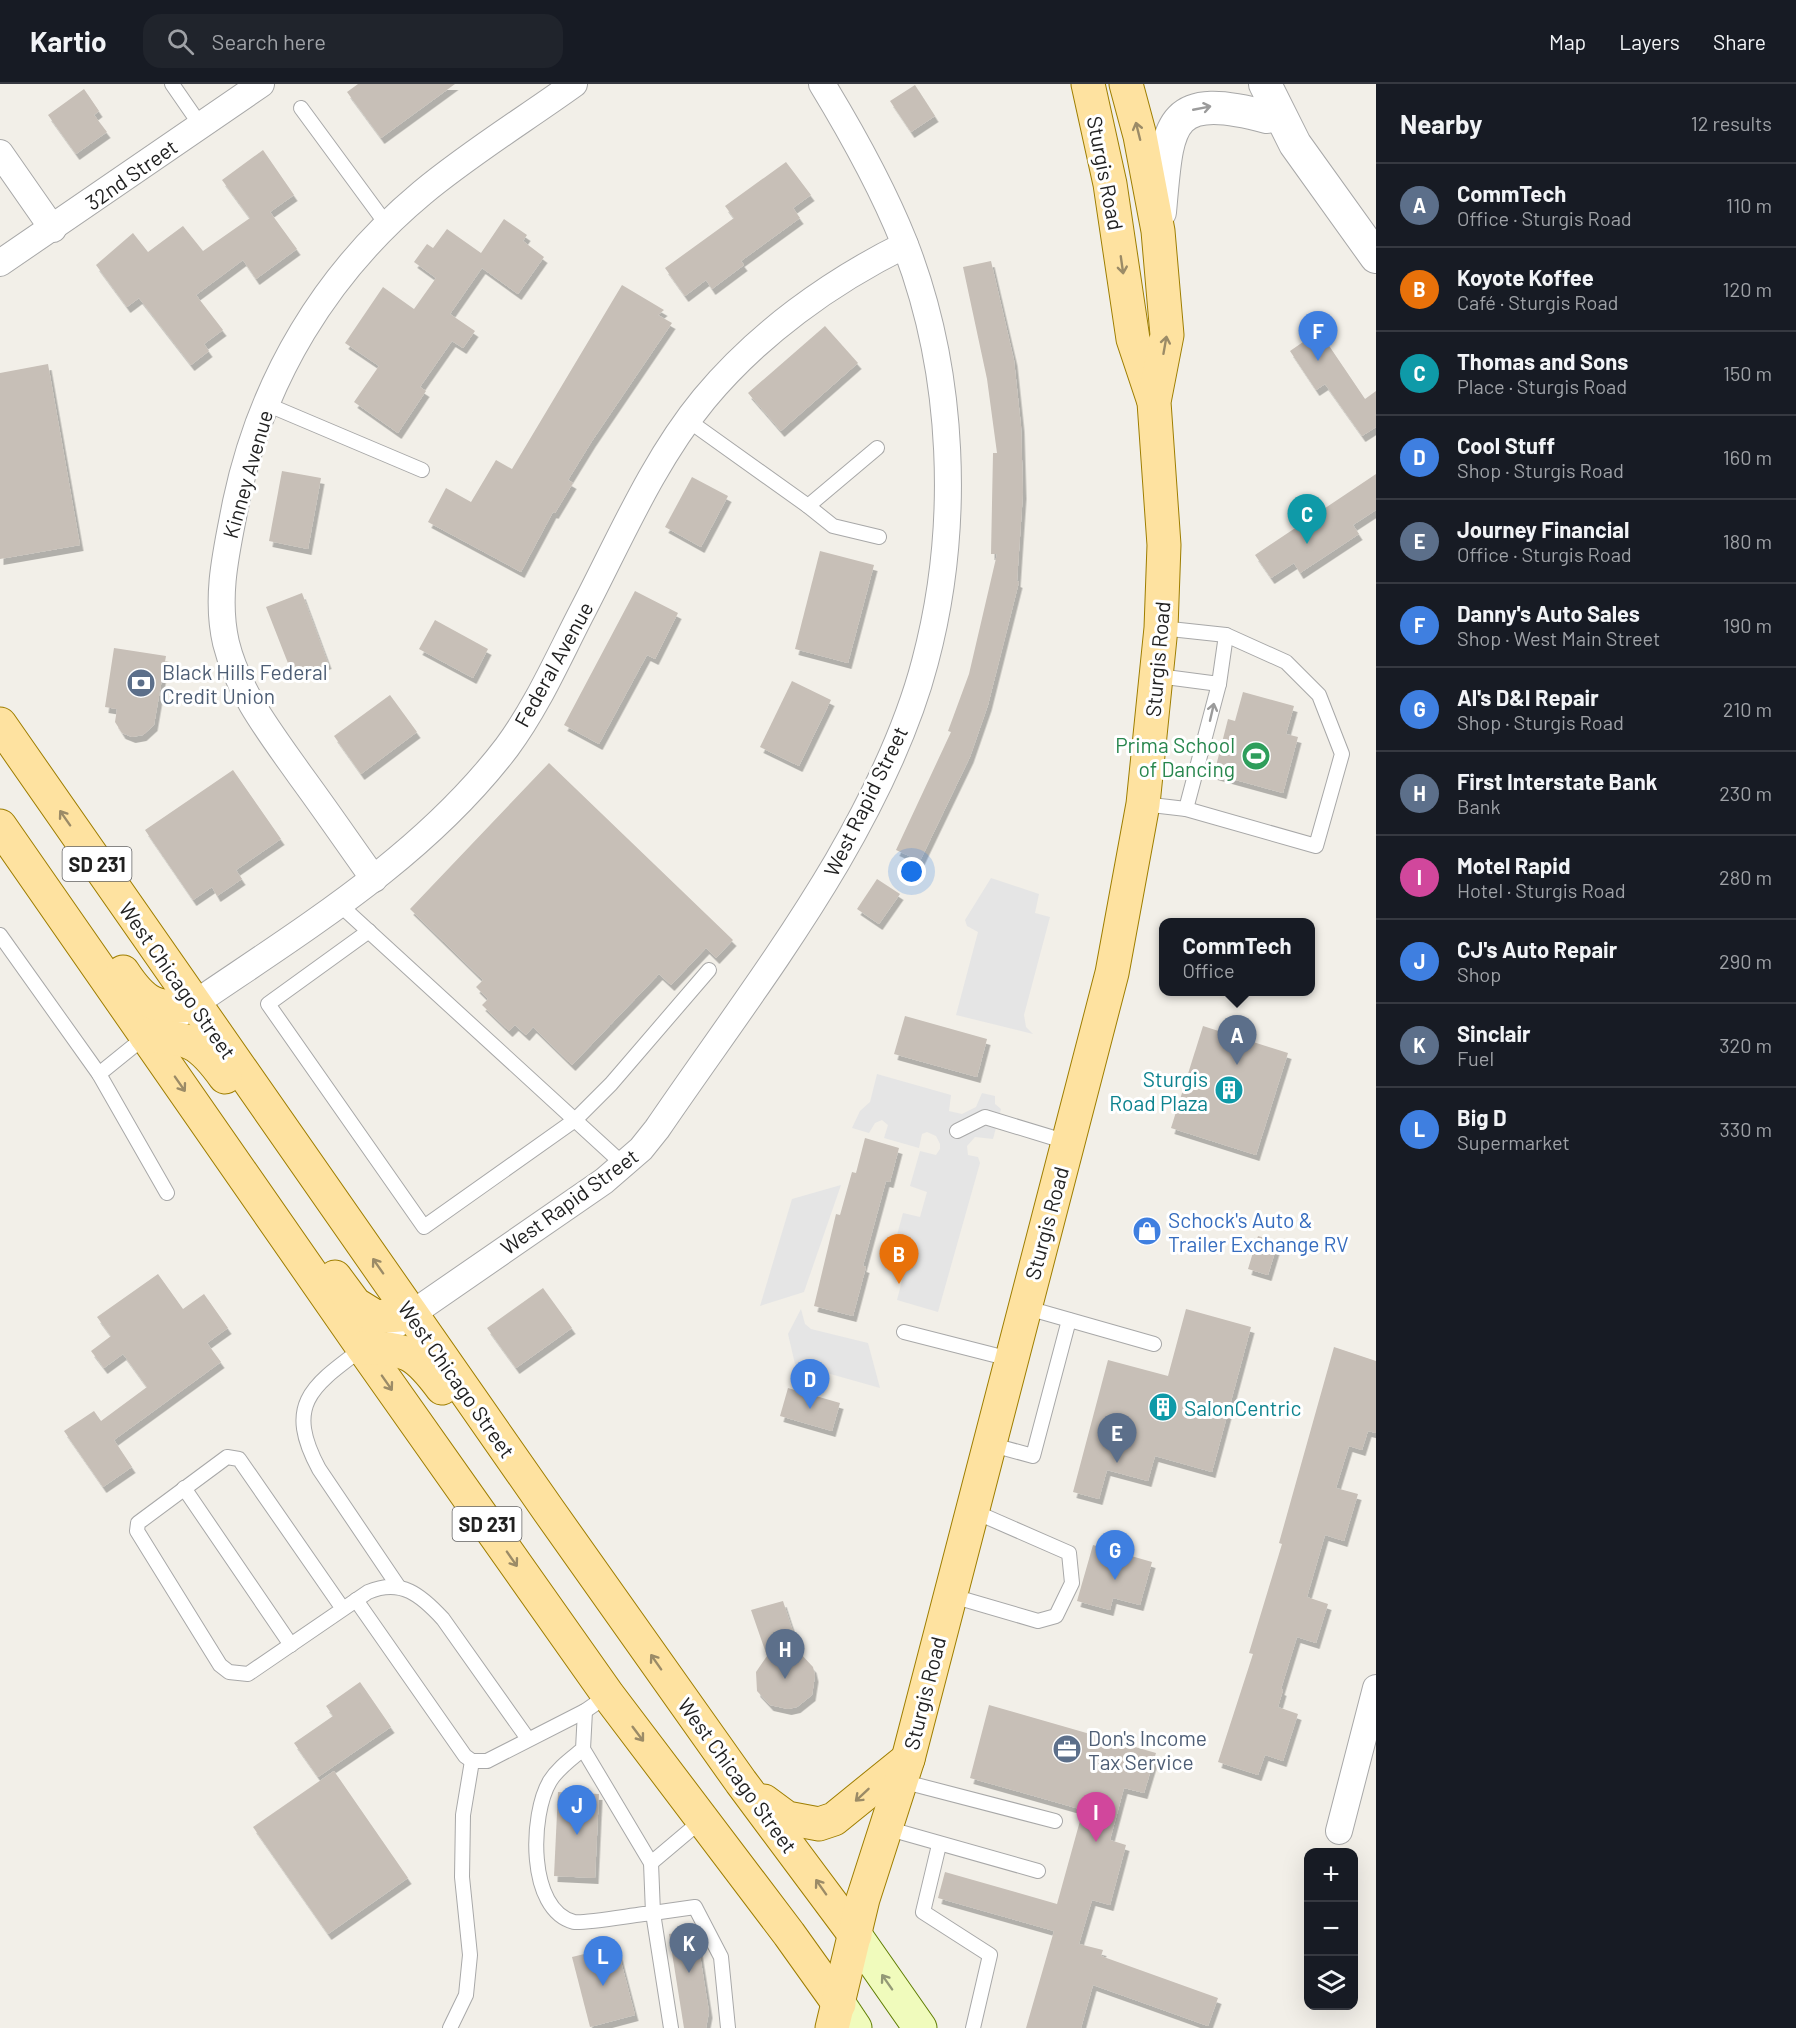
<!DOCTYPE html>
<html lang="en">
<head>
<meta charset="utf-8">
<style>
	:root { --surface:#171b24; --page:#20242c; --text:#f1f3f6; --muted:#9ea1a6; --line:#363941; --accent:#d21b00 }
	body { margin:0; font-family:Barlow,sans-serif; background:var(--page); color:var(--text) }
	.controls { position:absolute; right:18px; bottom:18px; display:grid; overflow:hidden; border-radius:12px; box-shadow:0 6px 24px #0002 }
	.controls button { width:54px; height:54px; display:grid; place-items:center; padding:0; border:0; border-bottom:2px solid var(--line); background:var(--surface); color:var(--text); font:30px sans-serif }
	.you { position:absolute; left:912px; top:788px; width:21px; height:21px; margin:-15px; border:4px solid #fff; border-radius:50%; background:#1a73e8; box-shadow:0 0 0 9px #1a73e833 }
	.badge { display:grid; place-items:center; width:39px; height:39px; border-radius:50%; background:var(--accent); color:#fff; font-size:20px; font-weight:700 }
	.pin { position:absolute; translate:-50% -50px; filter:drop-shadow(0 2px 3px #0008) }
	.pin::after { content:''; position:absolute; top:32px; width:21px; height:18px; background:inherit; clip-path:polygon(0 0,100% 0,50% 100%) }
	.popup { position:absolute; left:1159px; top:834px; width:156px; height:78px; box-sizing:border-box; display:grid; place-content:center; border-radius:12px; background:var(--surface); filter:drop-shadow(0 2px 4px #0005); font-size:20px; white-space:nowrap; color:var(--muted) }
	.popup b { font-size:22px; color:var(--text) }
	.popup::after { content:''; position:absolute; left:50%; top:100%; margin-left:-12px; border:12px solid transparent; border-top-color:var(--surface) }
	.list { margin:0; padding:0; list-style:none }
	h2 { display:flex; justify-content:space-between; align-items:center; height:78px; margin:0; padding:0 24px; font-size:26px }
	h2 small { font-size:20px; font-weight:400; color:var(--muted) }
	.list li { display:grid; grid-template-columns:39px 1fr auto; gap:18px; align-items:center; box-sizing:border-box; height:84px; padding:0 24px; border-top:2px solid var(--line) }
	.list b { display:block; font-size:22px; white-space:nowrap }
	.list p { margin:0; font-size:20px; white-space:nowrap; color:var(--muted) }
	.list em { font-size:20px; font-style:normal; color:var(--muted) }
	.icon { flex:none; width:33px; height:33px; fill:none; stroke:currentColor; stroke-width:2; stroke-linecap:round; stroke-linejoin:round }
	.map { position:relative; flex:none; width:1376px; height:1944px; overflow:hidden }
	header { display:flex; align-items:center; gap:36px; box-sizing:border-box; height:84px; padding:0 30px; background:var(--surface); border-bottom:2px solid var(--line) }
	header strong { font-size:28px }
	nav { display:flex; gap:33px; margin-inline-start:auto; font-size:21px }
	.search { width:420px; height:54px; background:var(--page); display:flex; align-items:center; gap:15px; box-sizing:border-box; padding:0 21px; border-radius:18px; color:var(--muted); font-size:22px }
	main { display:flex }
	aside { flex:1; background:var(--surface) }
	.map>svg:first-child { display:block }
	.parking { fill:#e5e5e5 }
	.building { fill:#c7bfb7; filter:url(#shadow) }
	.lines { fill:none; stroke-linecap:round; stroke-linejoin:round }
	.service-casing { stroke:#a8a8a8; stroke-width:16 }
	.minor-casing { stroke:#a8a8a8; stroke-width:28 }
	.tertiary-casing { stroke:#a8a8a8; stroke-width:34 }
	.secondary-casing { stroke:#607e02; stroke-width:35 }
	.primary-casing { stroke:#9e7e00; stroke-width:35 }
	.service { stroke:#fff; stroke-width:14 }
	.minor { stroke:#fff; stroke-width:26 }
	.tertiary { stroke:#fff; stroke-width:32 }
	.secondary { stroke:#f0fbbc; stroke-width:33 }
	.primary { stroke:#fee2a0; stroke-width:33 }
	.oneway { stroke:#9b9b9b }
	.oneway2 { stroke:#9b8b67 }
	.oneway3 { stroke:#939976 }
	.labels { text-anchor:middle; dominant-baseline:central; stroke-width:6; stroke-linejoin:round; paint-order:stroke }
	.shield { fill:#fff; stroke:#646464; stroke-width:1.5 }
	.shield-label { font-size:20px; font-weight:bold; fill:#212121 }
	.street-label { font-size:21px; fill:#212121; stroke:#fff }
	.service-label { font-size:21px; fill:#4e5e75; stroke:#fff; text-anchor:start }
	.leisure-label { font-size:21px; fill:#27864d; stroke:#fff; text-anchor:end }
	.culture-label { font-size:21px; fill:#0d838f; stroke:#fff; text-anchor:end }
	.shop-label { font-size:21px; fill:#366cbe; stroke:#fff; text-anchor:start }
</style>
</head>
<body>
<header>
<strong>Kartio</strong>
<div class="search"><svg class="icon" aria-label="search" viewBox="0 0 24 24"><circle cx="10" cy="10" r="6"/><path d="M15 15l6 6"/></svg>Search here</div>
<nav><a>Map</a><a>Layers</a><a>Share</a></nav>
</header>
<main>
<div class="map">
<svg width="1376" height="1944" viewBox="0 0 1376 1944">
	<defs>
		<filter id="shadow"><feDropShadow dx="3.5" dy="6" stdDeviation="0" flood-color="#0004"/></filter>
	</defs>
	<rect width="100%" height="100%" fill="#f2efe8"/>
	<g class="parking">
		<polygon points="991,794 1039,810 1035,829 1050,833 1024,931 1026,943 1033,950 956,931 978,848 967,842 965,836"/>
		<polygon points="877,990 951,1011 949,1027 962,1030 976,1023 982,1009 995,1012 995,1020 1001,1025 993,1055 975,1053 967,1062 968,1071 978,1073 980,1079 938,1228 897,1216 904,1189 888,1184 903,1129 920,1133 927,1108 910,1102 920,1067 936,1071 940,1065 940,1060 936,1052 927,1048 922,1050 919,1064 884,1054 888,1041 882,1036 875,1039 869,1049 852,1044 860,1027 870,1018"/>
		<polygon points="841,1101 804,1208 760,1222 792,1115"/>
		<polygon points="801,1225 805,1240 811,1245 868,1259 880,1304 795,1280 788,1250"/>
	</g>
	<g class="building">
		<polygon points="358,0 455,0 381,54 347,8"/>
		<polygon points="915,1 935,32 911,48 890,17"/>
		<polygon points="84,5 99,27 94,31 107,48 76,70 48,31"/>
		<polygon points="263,66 294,111 270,128 297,165 256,195 243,176 196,211 223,246 204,260 209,267 191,281 139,214 127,223 96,181 133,149 148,168 183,142 203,167 250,134 222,96"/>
		<polygon points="786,78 811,111 793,124 800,134 741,177 744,181 712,205 706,196 685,212 665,184 734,134 725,122"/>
		<polygon points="504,135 527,151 523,157 544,173 518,210 482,184 450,230 475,247 463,264 452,257 420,303 426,307 398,349 354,318 379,282 345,259 383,203 414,225 436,194 414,178 427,160 433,164 447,145 481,169"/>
		<polygon points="991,177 1014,276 1021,342 1023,409 1017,497 1019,498 988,621 970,673 920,777 896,766 951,648 948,647 969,590 997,470 991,470 993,369 997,369 987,295 963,183"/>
		<polygon points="622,201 664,226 658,231 672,239 592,357 568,396 573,399 555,429 553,428 521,488 428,438 446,404 471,418 496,376 512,385"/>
		<polygon points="825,242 858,279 781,347 748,309"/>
		<polygon points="1319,247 1365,315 1376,307 1376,343 1362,352 1325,300 1316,306 1290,267"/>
		<polygon points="48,280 80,461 0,475 0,289"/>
		<polygon points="282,387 321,394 308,465 269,457"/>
		<polygon points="1376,390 1376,426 1353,441 1359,450 1300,489 1294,479 1271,494 1255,471"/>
		<polygon points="692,393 728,412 701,463 665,443"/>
		<polygon points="820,467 874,481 848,579 795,565"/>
		<polygon points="635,507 678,529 655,575 647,571 599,660 564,641"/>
		<polygon points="302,509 328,579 293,592 266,523"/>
		<polygon points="435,536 488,565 473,594 419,565"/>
		<polygon points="114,564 166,572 154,641 143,651 132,653 122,649 115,638 117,625 105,623"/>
		<polygon points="792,597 831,616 799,682 760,663"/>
		<polygon points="1243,608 1294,622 1286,650 1298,653 1283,709 1214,690 1228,635 1235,637"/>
		<polygon points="390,611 417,648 361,690 334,652"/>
		<polygon points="549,679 733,856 716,874 706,864 671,901 659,890 572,981 533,943 526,951 515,941 509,947 482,921 488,915 476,903 483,896 410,825"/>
		<polygon points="233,686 281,755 236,786 242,795 217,812 212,803 193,816 145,746"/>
		<polygon points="877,795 900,810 879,840 857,825"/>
		<polygon points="905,932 987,955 977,993 894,970"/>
		<polygon points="1203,942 1288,969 1256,1071 1171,1044"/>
		<polygon points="865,1054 899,1064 890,1098 886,1097 863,1182 866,1183 853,1232 814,1222 836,1130 840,1131 852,1088 856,1089"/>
		<polygon points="1258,1152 1278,1158 1268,1191 1248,1185"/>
		<polygon points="158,1190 183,1225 204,1210 228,1244 207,1259 221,1278 114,1356 132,1383 103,1403 64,1347 94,1327 101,1337 147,1303 123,1270 104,1284 91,1267 111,1252 97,1233"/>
		<polygon points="543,1204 572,1244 516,1284 487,1244"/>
		<polygon points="1186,1225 1251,1243 1212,1388 1155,1372 1148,1397 1107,1386 1099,1415 1073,1408 1108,1276 1168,1292"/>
		<polygon points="1334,1263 1376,1277 1376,1349 1368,1347 1362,1366 1349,1362 1336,1404 1358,1410 1344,1457 1325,1451 1307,1513 1328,1520 1316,1559 1297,1553 1281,1605 1283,1606 1278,1623 1298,1630 1283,1677 1265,1671 1258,1691 1218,1678 1253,1570 1249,1569 1282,1460 1279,1459"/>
		<polygon points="788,1304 840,1319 832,1347 780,1332"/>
		<polygon points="1093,1461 1152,1478 1140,1521 1113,1514 1110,1526 1077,1517"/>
		<polygon points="783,1517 800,1569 813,1583 815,1592 812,1611 797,1623 788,1625 770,1621 757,1607 756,1588 767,1572 751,1526"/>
		<polygon points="360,1598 391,1643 318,1693 294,1659 333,1632 326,1622"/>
		<polygon points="989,1621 1156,1669 1144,1709 1124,1704 1110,1756 1126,1761 1110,1821 1092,1816 1079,1860 1103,1866 1101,1872 1218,1914 1208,1942 1093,1901 1081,1944 1026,1944 1054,1847 938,1814 945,1788 1057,1820 1083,1726 970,1694"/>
		<polygon points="334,1687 408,1794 328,1850 253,1743"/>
		<polygon points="558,1708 599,1710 595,1794 554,1792"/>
		<polygon points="696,1846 709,1928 706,1944 684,1944 669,1850"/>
		<polygon points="617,1862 635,1931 590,1943 572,1873"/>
	</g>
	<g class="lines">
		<g class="service-casing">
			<g id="service">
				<polyline points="172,0 201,42"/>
				<polyline points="301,24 387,141"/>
				<polyline points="266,320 422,386"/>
				<polyline points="689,337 808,422 877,364"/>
				<polyline points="808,422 833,442 879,453"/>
				<polyline points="1158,592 1219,600 1226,551"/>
				<polyline points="1143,720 1186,725 1316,762 1342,670 1319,611 1286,578 1226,551 1161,544"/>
				<polyline points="1186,725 1219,600"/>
				<polyline points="339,820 624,1081"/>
				<polyline points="369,847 268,920 424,1143 575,1036 611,1000 709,886"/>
				<polyline points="0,851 99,990 167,1109"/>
				<polyline points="99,990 146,952"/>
				<polyline points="957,1047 985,1033 1067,1058"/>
				<polyline points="1024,1223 1154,1260"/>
				<polyline points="904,1248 1010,1275"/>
				<path d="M363 1264C312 1302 284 1320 319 1385L398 1502"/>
				<polyline points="989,1360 1033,1372 1069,1236"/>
				<polyline points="184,1404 291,1561"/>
				<polyline points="949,1511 1038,1537 1056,1532 1072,1499 1069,1469 973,1427"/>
				<polyline points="356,1516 465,1672 472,1677 487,1677 585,1627 608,1611"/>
				<path d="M343 1525 239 1375 227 1373 138 1439 137 1447 220 1581 229 1588 248 1590 368 1508C401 1494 421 1511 443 1535L528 1655"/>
				<path d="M583 1665C571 1675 558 1684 550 1697 530 1730 527 1826 574 1838 583 1840 639 1830 653 1829L651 1779 583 1665 585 1627"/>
				<polyline points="901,1697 1055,1737"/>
				<polyline points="886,1744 1038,1787"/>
				<polyline points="939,1761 923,1828 990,1871 973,1944"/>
				<polyline points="651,1779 702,1736"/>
				<polyline points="450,1944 466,1911 470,1871 462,1793 463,1731 472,1677"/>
				<polyline points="671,1944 653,1829 695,1823 721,1873 728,1944"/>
			</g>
		</g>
		<g class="minor-casing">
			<g id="minor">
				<polyline points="0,69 53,145"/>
				<polyline points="0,179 261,0"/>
				<path d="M374 795C349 760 325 725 300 691 271 650 238 608 226 559 215 511 227 465 236 418 262 295 326 189 422 109 470 69 524 36 574 0"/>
				<path d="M181 929C297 849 421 776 507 663 538 621 559 572 583 526 620 455 653 377 704 315 758 250 830 198 905 161"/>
				<path d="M397 1240 604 1097 641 1065 657 1045C717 957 783 870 837 778 873 716 907 647 925 578 961 443 955 288 904 158 882 103 853 51 822 0"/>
				<polyline points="1339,1747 1376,1604"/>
			</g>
		</g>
		<g class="tertiary-casing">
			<g id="tertiary">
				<polyline points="1265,0 1295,60 1376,173"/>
				<path d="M1160 128C1168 42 1165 5 1267 33"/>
			</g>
		</g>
		<g class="secondary-casing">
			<g id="secondary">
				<polyline points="855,1851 920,1944"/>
				<polyline points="839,1920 855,1944"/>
			</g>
		</g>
		<g class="primary-casing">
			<g id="primary">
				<polyline points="1088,0 1110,100 1133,255 1153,315"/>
				<polyline points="0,640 549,1427 741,1698 855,1851"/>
				<polyline points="0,742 363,1264 608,1611 789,1850 839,1920"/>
				<path d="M123 888C144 920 157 927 194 920"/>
				<path d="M146 952C189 953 200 958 225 993"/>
				<polyline points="335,1193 355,1220 376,1233 411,1230"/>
				<path d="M363 1264C407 1264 416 1269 442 1304"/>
				<polyline points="764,1717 787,1734 819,1740 834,1735 908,1675"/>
				<polyline points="832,1944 863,1815 908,1675 1112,889 1143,720 1161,544 1164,461 1154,318 1167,251 1158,147 1140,52 1126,0"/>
			</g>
		</g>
		<use href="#service" class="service"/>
		<use href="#minor" class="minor"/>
		<use href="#tertiary" class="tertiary"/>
		<use href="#secondary" class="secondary"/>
		<use href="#primary" class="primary"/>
	</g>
	<defs><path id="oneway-shaft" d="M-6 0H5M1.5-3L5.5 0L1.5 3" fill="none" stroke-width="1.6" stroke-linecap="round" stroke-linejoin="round" transform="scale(1.5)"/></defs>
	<g class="oneway">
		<use href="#oneway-shaft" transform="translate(1202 24) rotate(-11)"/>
		<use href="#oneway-shaft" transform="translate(1212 628) rotate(-77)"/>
	</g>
	<g class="oneway2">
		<use href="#oneway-shaft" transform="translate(1138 47) rotate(-104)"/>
		<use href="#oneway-shaft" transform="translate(1122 181) rotate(82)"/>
		<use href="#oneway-shaft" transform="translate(1165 261) rotate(-80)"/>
		<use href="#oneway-shaft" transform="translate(65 734) rotate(-125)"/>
		<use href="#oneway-shaft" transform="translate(180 1000) rotate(55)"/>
		<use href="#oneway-shaft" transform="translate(378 1182) rotate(-125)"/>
		<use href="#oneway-shaft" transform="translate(387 1299) rotate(55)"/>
		<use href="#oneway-shaft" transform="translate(512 1475) rotate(55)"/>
		<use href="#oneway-shaft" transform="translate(656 1578) rotate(-125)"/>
		<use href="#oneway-shaft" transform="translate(638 1650) rotate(53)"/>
		<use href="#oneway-shaft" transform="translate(862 1711) rotate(137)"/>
		<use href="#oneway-shaft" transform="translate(821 1803) rotate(-125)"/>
	</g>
	<use class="oneway3" href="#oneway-shaft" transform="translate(887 1898) rotate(-125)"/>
	<defs>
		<g id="bank-disc" transform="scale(1.5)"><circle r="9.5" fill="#5c6f8a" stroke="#fff"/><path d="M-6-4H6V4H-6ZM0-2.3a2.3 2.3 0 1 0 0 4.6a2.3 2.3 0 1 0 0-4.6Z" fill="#fff"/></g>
		<g id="stadium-disc" transform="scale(1.5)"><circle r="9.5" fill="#2e9e5b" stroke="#fff"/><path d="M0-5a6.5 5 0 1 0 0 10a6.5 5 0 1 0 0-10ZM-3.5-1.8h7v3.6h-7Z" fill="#fff"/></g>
		<g id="building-disc" transform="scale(1.5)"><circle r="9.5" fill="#0f9aa8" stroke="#fff"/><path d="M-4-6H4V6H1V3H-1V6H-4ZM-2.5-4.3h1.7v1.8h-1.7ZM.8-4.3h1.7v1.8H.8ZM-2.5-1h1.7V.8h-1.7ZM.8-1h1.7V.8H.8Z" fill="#fff"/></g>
		<g id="shop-disc" transform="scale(1.5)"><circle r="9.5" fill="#3f7fe0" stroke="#fff"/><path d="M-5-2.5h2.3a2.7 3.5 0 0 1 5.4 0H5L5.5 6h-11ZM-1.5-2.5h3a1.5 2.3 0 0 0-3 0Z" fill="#fff"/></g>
		<g id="office-disc" transform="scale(1.5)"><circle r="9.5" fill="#5c6f8a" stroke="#fff"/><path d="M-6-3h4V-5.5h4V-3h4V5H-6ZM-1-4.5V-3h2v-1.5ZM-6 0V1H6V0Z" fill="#fff"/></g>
	</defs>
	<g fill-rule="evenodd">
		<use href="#bank-disc" x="141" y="599"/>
		<use href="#stadium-disc" x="1256" y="672"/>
		<use href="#building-disc" x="1229" y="1006"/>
		<use href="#shop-disc" x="1147" y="1147"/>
		<use href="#building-disc" x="1163" y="1323"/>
		<use href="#office-disc" x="1067" y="1665"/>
	</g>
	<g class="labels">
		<g class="shield">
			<rect x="62.5" y="763" width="69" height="34" rx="4.5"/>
			<rect x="452.5" y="1423" width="69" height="34" rx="4.5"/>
		</g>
		<g class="shield-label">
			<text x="97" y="780">SD 231</text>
			<text x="487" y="1440">SD 231</text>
		</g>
		<g class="street-label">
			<text transform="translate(1106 89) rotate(79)">Sturgis Road</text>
			<text transform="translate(131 90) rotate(-35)">32nd Street</text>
			<text transform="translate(247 390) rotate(-74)">Kinney Avenue</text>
			<text transform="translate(1157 575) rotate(-85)">Sturgis Road</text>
			<text transform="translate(553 580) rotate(-61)">Federal Avenue</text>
			<text transform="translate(865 717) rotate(-64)">West Rapid Street</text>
			<text transform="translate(178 896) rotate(55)">West Chicago Street</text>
			<text transform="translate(569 1117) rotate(-36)">West Rapid Street</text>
			<text transform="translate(1046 1139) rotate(-75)">Sturgis Road</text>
			<text transform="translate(457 1295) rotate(55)">West Chicago Street</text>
			<text transform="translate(924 1609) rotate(-76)">Sturgis Road</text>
			<text transform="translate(738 1691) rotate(54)">West Chicago Street</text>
		</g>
		<g class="service-label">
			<text x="162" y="587">Black Hills Federal<tspan x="162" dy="24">Credit Union</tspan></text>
			<text x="1088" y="1653">Don's Income<tspan x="1088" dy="24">Tax Service</tspan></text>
		</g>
		<g class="leisure-label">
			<text x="1235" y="660">Prima School<tspan x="1235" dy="24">of Dancing</tspan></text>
		</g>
		<g class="culture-label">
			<text x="1208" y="994">Sturgis<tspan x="1208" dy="24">Road Plaza</tspan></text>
			<text x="1184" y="1323" text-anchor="start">SalonCentric</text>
		</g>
		<g class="shop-label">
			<text x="1168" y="1135">Schock's Auto &amp;<tspan x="1168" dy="24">Trailer Exchange RV</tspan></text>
		</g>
	</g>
</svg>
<div class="controls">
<button>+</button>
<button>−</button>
<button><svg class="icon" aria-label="layers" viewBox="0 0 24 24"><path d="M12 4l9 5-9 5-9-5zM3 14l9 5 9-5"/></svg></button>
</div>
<div class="you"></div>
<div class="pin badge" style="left:1237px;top:981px;background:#5c6f8a">A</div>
<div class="popup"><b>CommTech</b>Office</div>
<div class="pin badge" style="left:899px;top:1200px;background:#e8710a">B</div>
<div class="pin badge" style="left:1307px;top:460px;background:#0f9aa8">C</div>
<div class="pin badge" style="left:810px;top:1325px;background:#3f7fe0">D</div>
<div class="pin badge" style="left:1117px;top:1379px;background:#5c6f8a">E</div>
<div class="pin badge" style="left:1318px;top:277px;background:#3f7fe0">F</div>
<div class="pin badge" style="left:1115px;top:1496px;background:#3f7fe0">G</div>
<div class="pin badge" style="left:785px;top:1595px;background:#5c6f8a">H</div>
<div class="pin badge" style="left:1096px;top:1758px;background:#d1479c">I</div>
<div class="pin badge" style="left:577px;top:1751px;background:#3f7fe0">J</div>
<div class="pin badge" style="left:689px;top:1889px;background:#5c6f8a">K</div>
<div class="pin badge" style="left:603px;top:1902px;background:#3f7fe0">L</div>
</div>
<aside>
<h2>Nearby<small>12 results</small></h2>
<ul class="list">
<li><span class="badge" style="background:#5c6f8a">A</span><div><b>CommTech</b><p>Office · Sturgis Road</p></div><em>110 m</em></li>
<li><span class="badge" style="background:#e8710a">B</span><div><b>Koyote Koffee</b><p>Café · Sturgis Road</p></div><em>120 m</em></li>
<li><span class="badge" style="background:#0f9aa8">C</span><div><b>Thomas and Sons</b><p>Place · Sturgis Road</p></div><em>150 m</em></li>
<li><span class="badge" style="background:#3f7fe0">D</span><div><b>Cool Stuff</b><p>Shop · Sturgis Road</p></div><em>160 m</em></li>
<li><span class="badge" style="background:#5c6f8a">E</span><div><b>Journey Financial</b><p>Office · Sturgis Road</p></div><em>180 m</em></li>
<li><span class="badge" style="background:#3f7fe0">F</span><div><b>Danny's Auto Sales</b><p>Shop · West Main Street</p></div><em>190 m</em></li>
<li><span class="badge" style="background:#3f7fe0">G</span><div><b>Al's D&amp;I Repair</b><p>Shop · Sturgis Road</p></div><em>210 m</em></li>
<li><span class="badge" style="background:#5c6f8a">H</span><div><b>First Interstate Bank</b><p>Bank</p></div><em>230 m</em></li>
<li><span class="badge" style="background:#d1479c">I</span><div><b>Motel Rapid</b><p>Hotel · Sturgis Road</p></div><em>280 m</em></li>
<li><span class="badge" style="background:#3f7fe0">J</span><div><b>CJ's Auto Repair</b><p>Shop</p></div><em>290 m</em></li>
<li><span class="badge" style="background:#5c6f8a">K</span><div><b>Sinclair</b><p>Fuel</p></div><em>320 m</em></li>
<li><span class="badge" style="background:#3f7fe0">L</span><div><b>Big D</b><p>Supermarket</p></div><em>330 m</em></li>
</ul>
</aside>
</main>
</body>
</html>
